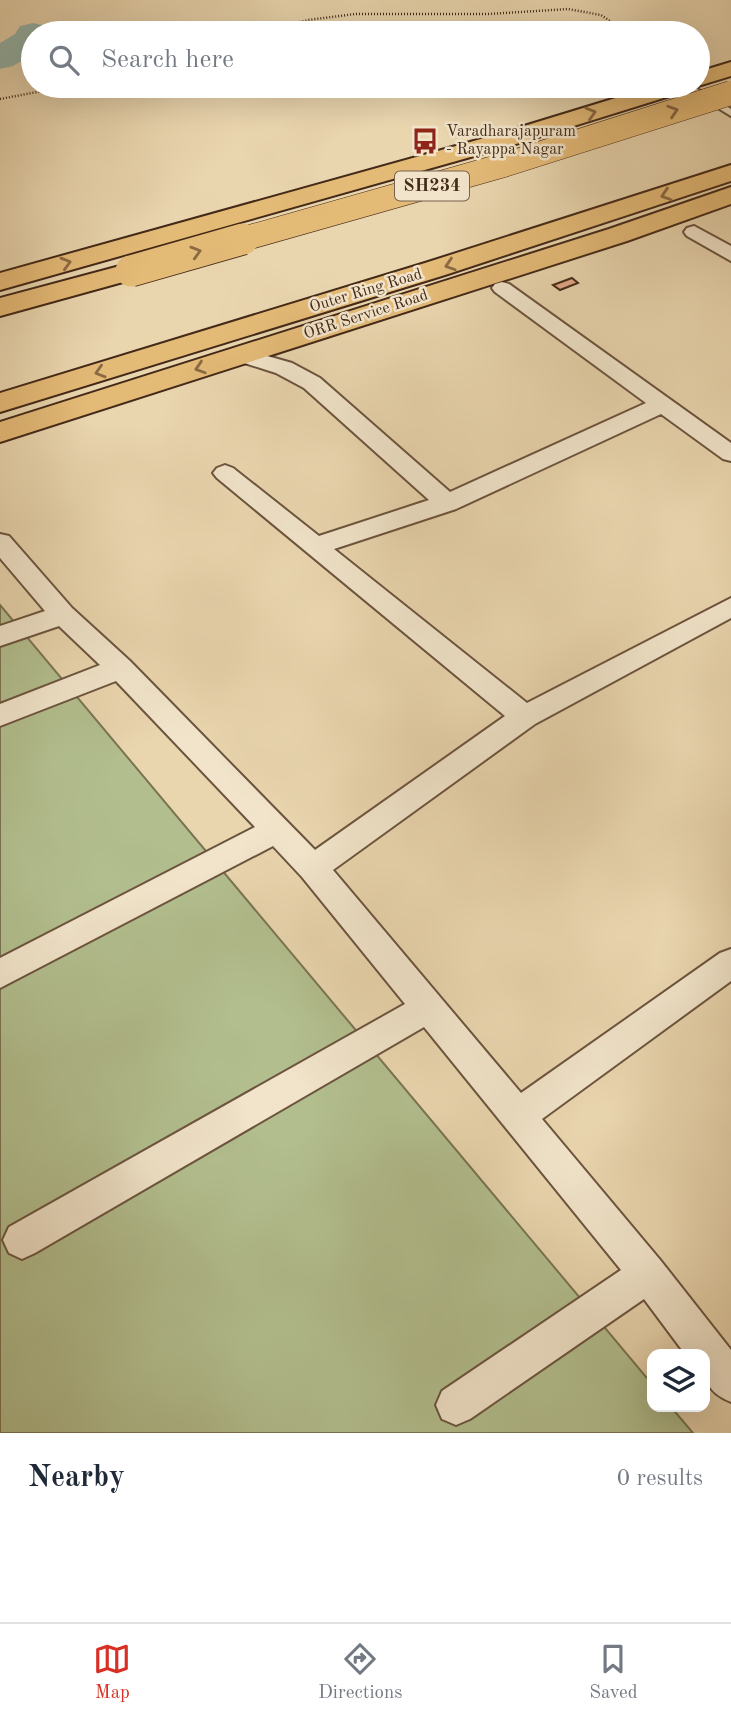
<!DOCTYPE html>
<html lang="en">
<head>
<meta charset="utf-8">
<style>
	:root { --surface:#fff; --page:#f2f2f3; --text:#1f2937; --muted:#747a83; --line:#e0e1e3; --accent:#d93025 }
	body { margin:0; font-family:"Old Standard TT",serif; background:var(--page); color:var(--text) }
	.controls { position:absolute; right:21px; bottom:21px; display:grid; overflow:hidden; border-radius:14px; box-shadow:0 7px 28px #0002 }
	.controls button { width:63px; height:63px; display:grid; place-items:center; padding:0; border:0; border-bottom:2px solid var(--line); background:var(--surface); color:var(--text); font:35px sans-serif }
	.list { margin:0; padding:0; list-style:none }
	h2 { display:flex; justify-content:space-between; align-items:center; height:91px; margin:0; padding:0 28px; font-size:30px }
	h2 small { font-size:23px; font-weight:400; color:var(--muted) }
	.icon { flex:none; width:38px; height:38px; fill:none; stroke:currentColor; stroke-width:2; stroke-linecap:round; stroke-linejoin:round }
	.map { position:relative; flex:none; width:731px; height:1433px; overflow:hidden }
	.search { position:absolute; background:var(--surface); box-shadow:0 7px 28px #0002; left:21px; right:21px; top:21px; height:77px; display:flex; align-items:center; gap:18px; box-sizing:border-box; padding:0 24px; border-radius:38px; color:var(--muted); font-size:26px }
	.sheet { height:189px; background:var(--surface) }
	nav { display:flex; justify-content:space-around; align-items:center; box-sizing:border-box; height:98px; border-top:2px solid var(--line); background:var(--surface); font-size:19px; color:var(--muted) }
	nav a { display:grid; justify-items:center; gap:4px }
	nav .on { color:var(--accent) }
	.map>svg:first-child { display:block }
	.green { fill:#b2be8e; stroke:#7a7453; stroke-width:2 }
	.lines { fill:none; stroke-linecap:round; stroke-linejoin:round }
	.river { fill:#97b8ad; fill-rule:evenodd }
	.building { fill:#e4a988; stroke:#432918; stroke-width:2 }
	.service-casing { stroke:#6c543e; stroke-width:4 }
	.minor-casing { stroke:#6c543e; stroke-width:4 }
	.primary-casing { stroke:#432918; stroke-width:4 }
	.motorway-casing { stroke:#432918; stroke-width:4 }
	.path { stroke:#432918; stroke-width:2.5; stroke-dasharray:1 2; stroke-linecap:butt }
	.service { fill:#f1e4ca; fill-rule:evenodd }
	.minor { fill:#f1e4ca; fill-rule:evenodd }
	.primary { fill:#e4ba77; fill-rule:evenodd }
	.motorway { fill:#e4ba77; fill-rule:evenodd }
	.motorway-bridge-far1-casing { stroke:#432918; stroke-width:25; stroke-linecap:butt }
	.motorway-bridge-casing { stroke:#432918; stroke-width:33; stroke-linecap:butt }
	.motorway-bridge-far1 { stroke:#e4ba77; stroke-width:24 }
	.motorway-bridge { stroke:#e4ba77; stroke-width:31 }
	.oneway { stroke:#8b6a43 }
	.labels { text-anchor:middle; dominant-baseline:central; stroke-width:5; stroke-linejoin:round; paint-order:stroke }
	.far-poi-label { font-size:16px; fill:#432918; stroke:#f1e4ca; text-anchor:start }
	.far-street-label { font-size:16px; fill:#432918; stroke:#f1e4ca }
	.shield { fill:#f1e4ca; stroke:#77614d; stroke-width:2 }
	.shield-label { font-size:18px; font-weight:bold; fill:#432918 }
</style>
</head>
<body>
<div class="map">
<svg width="731" height="1433" viewBox="0 0 731 1433">
	<rect width="100%" height="100%" fill="#e9d5ae"/>
	<filter id="stains"><feTurbulence type="fractalNoise" baseFrequency=".00286" numOctaves="4"/><feColorMatrix values="0 0 0 0 .2 0 0 0 0 .09 0 0 0 0 .02 0 0 0 .5 -.17"/></filter>
	<radialGradient id="worn" r=".72"><stop offset=".6" stop-color="#630" stop-opacity="0"/><stop offset="1" stop-color="#630" stop-opacity=".3"/></radialGradient>
	<polygon class="green" points="0,605 652,1384 652,1407 671,1407 693,1433 0,1433"/>
	<g class="lines">
		<polygon class="river" points="33,23 46,26 50,33 33,33 33,54 13,66 0,69 0,43 15,34 20,26"/>
	</g>
	<polygon class="building" points="572,278 578,283 560,290 553,285"/>
	<g class="lines">
		<g class="service-casing">
			<polygon id="service" points="682,86 692,86 731,109 731,116"/>
		</g>
		<g class="minor-casing">
			<g id="minor">
				<polygon points="694,226 731,246 731,261 687,236 684,232 687,228"/>
				<path d="M502 282 509 284 731 443V461L723 459 661 414 456 509 334 549 527 703 731 598V618L535 724 333 870 521 1093 720 953 731 949V981L542 1119 661 1261 731 1350V1402C705 1391 705 1380 705 1354H685L644 1299 470 1419 456 1425 442 1419 436 1405 442 1391 621 1270 424 1027 35 1253 22 1259 9 1253 3 1240 9 1227 405 1004 302 877 273 846 0 988V958L255 827 116 681 0 726V704L100 665 59 626 0 646V626L45 611 0 558V534L9 536 72 608 130 661 315 850 505 716 217 478 213 473 217 468 225 465 233 468 319 536 429 500 304 388 276 373 235 360 232 355 235 350 243 349 292 363 320 378 450 492 646 403 495 292 492 288 495 284Z"/>
			</g>
		</g>
		<g class="primary-casing">
			<g id="primary">
				<polygon points="731,62 731,76 698,86 697,86 698,72"/>
				<polygon points="655,86 690,86 686,91 506,147 0,290 0,273 488,137"/>
				<polygon points="731,187 731,204 627,241 0,442 0,422 609,229"/>
			</g>
		</g>
		<g class="motorway-casing">
			<g id="motorway">
				<polygon points="731,165 731,181 445,275 0,412 0,393 425,263"/>
				<polygon points="131,263 141,265 145,271 141,277 0,316 0,298"/>
			</g>
		</g>
		<g class="path">
			<polyline points="256,33 308,20 355,14 489,14 568,9 601,15 628,33"/>
			<polyline points="0,99 69,86"/>
		</g>
		<use href="#service" class="service"/>
		<use href="#minor" class="minor"/>
		<use href="#primary" class="primary"/>
		<use href="#motorway" class="motorway"/>
		<g class="motorway-bridge-far1-casing">
			<polyline id="motorway-bridge-far1" points="236,241 504,165 731,93"/>
		</g>
		<g class="motorway-bridge-casing">
			<polyline id="motorway-bridge" points="131,271 243,239"/>
		</g>
		<use href="#motorway-bridge-far1" class="motorway-bridge-far1"/>
		<use href="#motorway-bridge" class="motorway-bridge"/>
	</g>
	<defs><path id="oneway-chevron" d="M-2-3.5L2.5 0L-2 3.5" fill="none" stroke-width="1.6" stroke-linecap="round" stroke-linejoin="round" transform="scale(1.75)"/></defs>
	<g class="oneway">
		<use href="#oneway-chevron" transform="translate(673 111) rotate(-18)"/>
		<use href="#oneway-chevron" transform="translate(591 113) rotate(-17)"/>
		<use href="#oneway-chevron" transform="translate(666 195) rotate(162)"/>
		<use href="#oneway-chevron" transform="translate(196 252) rotate(-16)"/>
		<use href="#oneway-chevron" transform="translate(66 263) rotate(-16)"/>
		<use href="#oneway-chevron" transform="translate(450 265) rotate(162)"/>
		<use href="#oneway-chevron" transform="translate(200 368) rotate(162)"/>
		<use href="#oneway-chevron" transform="translate(100 372) rotate(163)"/>
	</g>
	<defs>
		<g id="bus-bare" transform="scale(2.1)"><path d="M-5-6H5V4H4V6H2V4H-2V6H-4V4H-5ZM-3.5-4V0h7V-4ZM-3.5 1.2v1.5H-2V1.2ZM2 1.2v1.5H3.5V1.2Z" fill="#8f2418" stroke="#f1e4ca" stroke-width="2.5" paint-order="stroke"/></g>
	</defs>
	<g fill-rule="evenodd">
		<use href="#bus-bare" x="425" y="141"/>
	</g>
	<g class="labels">
		<g class="far-poi-label">
			<text x="446" y="132">Varadharajapuram<tspan x="446" dy="18">- Rayappa Nagar</tspan></text>
		</g>
		<g class="far-street-label">
			<text transform="translate(366 291) rotate(-17)">Outer Ring Road</text>
			<text transform="translate(366 315) rotate(-18)">ORR Service Road</text>
		</g>
		<rect class="shield" x="395" y="171.5" width="74" height="29" rx="5"/>
		<g class="shield-label">
			<text x="432" y="186">SH234</text>
		</g>
	</g>
	<rect width="100%" height="100%" filter="url(#stains)"/>
	<rect width="100%" height="100%" fill="url(#worn)"/>
</svg>
<div class="controls">
<button><svg class="icon" aria-label="layers" viewBox="0 0 24 24"><path d="M12 4l9 5-9 5-9-5zM3 14l9 5 9-5"/></svg></button>
</div>
<div class="search"><svg class="icon" aria-label="search" viewBox="0 0 24 24"><circle cx="10" cy="10" r="6"/><path d="M15 15l6 6"/></svg>Search here</div>
</div>
<section class="sheet">
<h2>Nearby<small>0 results</small></h2>
<ul class="list">
</ul>
</section>
<nav>
<a class="on"><svg class="icon" aria-label="map" viewBox="0 0 24 24"><path d="M3 6l6-2 6 2 6-2v14l-6 2-6-2-6 2zM9 4v14M15 6v14"/></svg>Map</a>
<a><svg class="icon" aria-label="directions" viewBox="0 0 24 24"><path d="M12 3l9 9-9 9-9-9zM9 14v-3h6M13 9l2 2-2 2"/></svg>Directions</a>
<a><svg class="icon" aria-label="saved" viewBox="0 0 24 24"><path d="M7 4h10v16l-5-4-5 4z"/></svg>Saved</a>
</nav>
</body>
</html>
